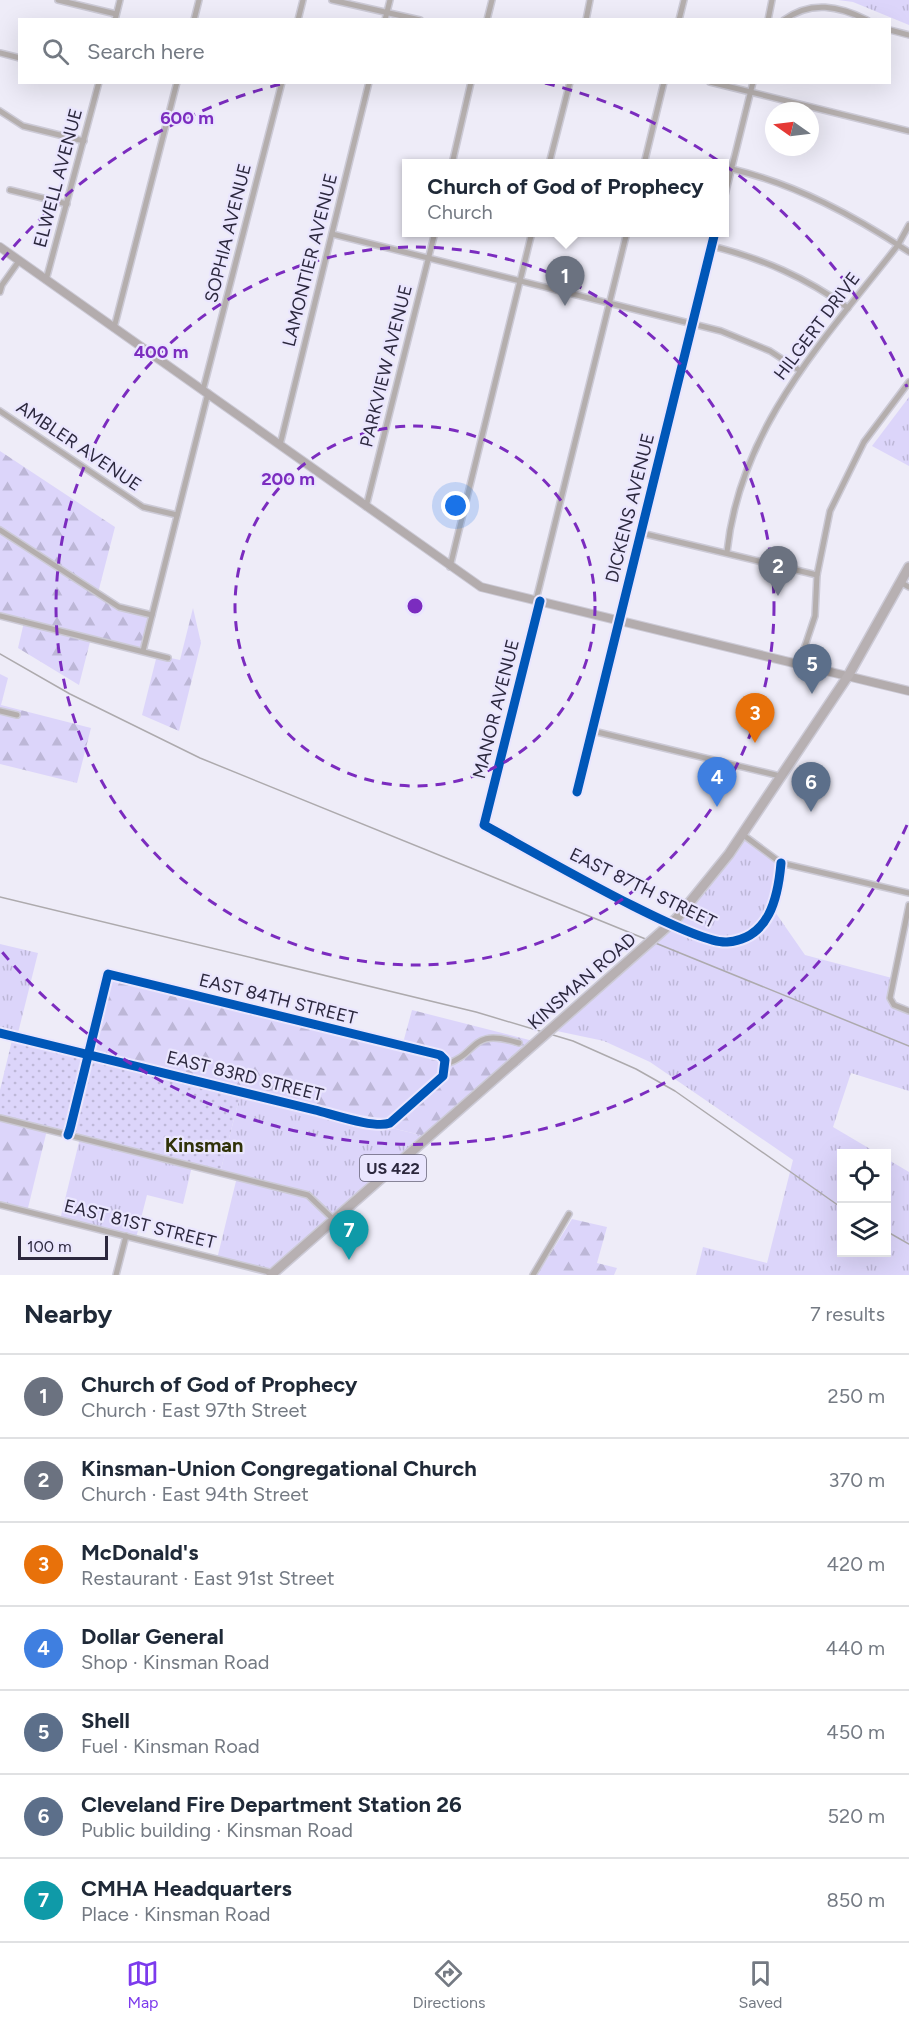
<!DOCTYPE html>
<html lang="en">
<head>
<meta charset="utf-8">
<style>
	:root { --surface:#fff; --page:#f2f2f3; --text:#1f2937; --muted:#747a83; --line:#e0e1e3; --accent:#7c3aed }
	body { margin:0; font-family:Figtree,sans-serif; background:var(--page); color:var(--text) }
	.controls { position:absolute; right:18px; bottom:18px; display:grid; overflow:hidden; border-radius:0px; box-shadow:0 6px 24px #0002 }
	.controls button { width:54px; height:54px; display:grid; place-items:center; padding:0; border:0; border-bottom:2px solid var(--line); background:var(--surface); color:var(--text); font:30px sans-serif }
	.compass { position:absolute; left:765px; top:102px; width:54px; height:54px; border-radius:50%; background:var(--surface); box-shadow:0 6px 24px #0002; rotate:284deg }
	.scale { position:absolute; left:18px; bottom:15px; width:90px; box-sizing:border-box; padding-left:6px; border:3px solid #2c283e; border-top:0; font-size:16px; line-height:21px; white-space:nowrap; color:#2c283e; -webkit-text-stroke:4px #eae6fe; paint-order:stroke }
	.you { position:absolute; left:456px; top:506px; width:21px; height:21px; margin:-15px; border:4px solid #fff; border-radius:50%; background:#1a73e8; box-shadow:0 0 0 9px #1a73e833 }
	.badge { display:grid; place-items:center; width:39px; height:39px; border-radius:50%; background:var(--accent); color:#fff; font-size:20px; font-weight:700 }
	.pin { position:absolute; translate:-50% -50px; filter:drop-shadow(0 2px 3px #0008) }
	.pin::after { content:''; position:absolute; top:32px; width:21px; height:18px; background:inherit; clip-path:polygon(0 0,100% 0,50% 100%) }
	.popup { position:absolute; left:402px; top:159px; width:327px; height:78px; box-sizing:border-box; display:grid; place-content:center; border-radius:0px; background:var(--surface); filter:drop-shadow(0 2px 4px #0005); font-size:20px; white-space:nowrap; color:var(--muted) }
	.popup b { font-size:22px; color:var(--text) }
	.popup::after { content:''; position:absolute; left:50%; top:100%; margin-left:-12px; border:12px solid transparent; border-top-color:var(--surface) }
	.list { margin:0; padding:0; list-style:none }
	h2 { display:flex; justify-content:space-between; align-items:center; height:78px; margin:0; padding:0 24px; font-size:26px }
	h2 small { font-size:20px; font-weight:400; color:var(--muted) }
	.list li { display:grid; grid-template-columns:39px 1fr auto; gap:18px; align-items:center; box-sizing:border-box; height:84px; padding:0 24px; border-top:2px solid var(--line) }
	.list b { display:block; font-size:22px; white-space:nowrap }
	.list p { margin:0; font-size:20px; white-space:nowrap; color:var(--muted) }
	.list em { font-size:20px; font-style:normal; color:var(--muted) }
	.icon { flex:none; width:33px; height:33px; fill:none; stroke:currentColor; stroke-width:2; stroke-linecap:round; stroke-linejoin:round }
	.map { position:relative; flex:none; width:909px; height:1275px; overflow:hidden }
	.search { position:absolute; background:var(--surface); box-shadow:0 6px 24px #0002; left:18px; right:18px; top:18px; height:66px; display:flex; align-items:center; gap:15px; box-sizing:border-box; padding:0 21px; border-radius:0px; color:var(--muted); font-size:22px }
	.sheet { height:666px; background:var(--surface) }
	nav { display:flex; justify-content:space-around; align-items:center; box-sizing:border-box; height:84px; border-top:2px solid var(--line); background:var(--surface); font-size:16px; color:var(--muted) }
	nav a { display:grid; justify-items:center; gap:3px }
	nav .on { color:var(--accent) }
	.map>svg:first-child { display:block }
	.grass { fill:url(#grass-tufts) }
	.forest { fill:url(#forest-firs) }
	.garden { fill:url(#garden-dots) }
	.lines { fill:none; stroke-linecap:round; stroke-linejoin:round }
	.street-casing { stroke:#cccad6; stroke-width:8 }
	.secondary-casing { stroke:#cccad6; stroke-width:10 }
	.primary-casing { stroke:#cccad6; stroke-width:12 }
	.street { stroke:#b4aead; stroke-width:5 }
	.secondary { stroke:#b3acad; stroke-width:8 }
	.primary { stroke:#b7b0b2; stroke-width:9 }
	.rail { stroke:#adaaad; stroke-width:1.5 }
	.primary-bridge-casing { stroke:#cccad6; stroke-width:12; stroke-linecap:butt }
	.primary-bridge { stroke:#b7b0b2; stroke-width:9 }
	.cycleway-casing { stroke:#eae6fe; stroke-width:13 }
	.cycleway { stroke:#0057b8; stroke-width:9 }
	.ring { fill:none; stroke:#7b2cbf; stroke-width:3; stroke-dasharray:10 8 }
	.labels { text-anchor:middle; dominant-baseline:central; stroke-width:4.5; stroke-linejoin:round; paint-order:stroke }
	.shield { fill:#eae6fe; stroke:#656178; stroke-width:1.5 }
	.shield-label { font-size:16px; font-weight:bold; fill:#2c283e }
	.street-label { font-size:18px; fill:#2c283e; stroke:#eae6fe }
	.neighbourhood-label { font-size:20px; font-weight:bold; fill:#303208; stroke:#eae6fe }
	.centre { fill:#7b2cbf; stroke:#eae6fe; stroke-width:3 }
	.ring-label { font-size:18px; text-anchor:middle; font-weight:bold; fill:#7b2cbf; stroke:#eae6fe; stroke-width:4.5; stroke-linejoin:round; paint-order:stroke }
</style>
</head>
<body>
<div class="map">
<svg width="909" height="1275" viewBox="0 0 909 1275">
	<defs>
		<pattern id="grass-tufts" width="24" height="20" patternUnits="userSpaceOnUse" patternTransform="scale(1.5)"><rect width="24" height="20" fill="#dcd5fa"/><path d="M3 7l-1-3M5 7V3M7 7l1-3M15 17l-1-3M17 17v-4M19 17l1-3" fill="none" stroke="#bdb7d7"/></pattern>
		<pattern id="forest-firs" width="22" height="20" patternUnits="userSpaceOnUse" patternTransform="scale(1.5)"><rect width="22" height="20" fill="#dcd5fa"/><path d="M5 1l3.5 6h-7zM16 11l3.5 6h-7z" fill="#bdb7d7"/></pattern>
		<pattern id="garden-dots" width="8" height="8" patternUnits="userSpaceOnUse" patternTransform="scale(1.5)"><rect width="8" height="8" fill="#dcd5fa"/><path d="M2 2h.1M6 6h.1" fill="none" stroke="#bdb7d7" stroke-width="1.8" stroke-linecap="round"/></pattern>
	</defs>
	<rect width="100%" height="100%" fill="#eeecf8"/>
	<g class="grass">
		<polygon points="838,0 909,0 909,25 853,2"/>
		<polygon points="909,397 909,466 872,446"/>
		<polygon points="742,834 781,863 773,909 805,955 892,978 890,989 894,1005 909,1011 909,1091 851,1073 833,1127 877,1153 842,1154 842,1252 886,1252 887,1159 909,1172 909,1275 696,1275 703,1247 767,1263 793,1160 650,1062 604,1041 552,1030 677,918"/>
		<polygon points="0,944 38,953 17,1037 0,1033"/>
		<polygon points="241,1092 429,1137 273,1273 217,1259 237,1177 220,1173"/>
		<polygon points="80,1138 192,1166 183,1204 147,1195 136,1238 60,1220"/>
	</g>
	<g class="forest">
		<polygon points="0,451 115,527 98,593 119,607 152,615 143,651 91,638 79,685 18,648 24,622 0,616"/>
		<polygon points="193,608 201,643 179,731 142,715 157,655 180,660"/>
		<polygon points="0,674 8,678 1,705 91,728 77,783 0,764"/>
		<polygon points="109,971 403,1043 412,1010 537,1042 429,1137 88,1054"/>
		<polygon points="0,1118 47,1130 27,1212 0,1205"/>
		<polygon points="572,1219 607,1227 597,1263 617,1268 614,1275 537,1275"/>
	</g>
	<polygon class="garden" points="13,1036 241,1092 220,1173 0,1118 0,1090"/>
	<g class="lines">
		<g class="street-casing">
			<g id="street">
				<polyline points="58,0 116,14"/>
				<polyline points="332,0 420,20"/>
				<polyline points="115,20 120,0"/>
				<polyline points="194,20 199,0"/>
				<polyline points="298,20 303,0"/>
				<polyline points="385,20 390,0"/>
				<polyline points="487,20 492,0"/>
				<polyline points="586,20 590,0"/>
				<polyline points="679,20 684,0"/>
				<polyline points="768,20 772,0"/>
				<path d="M784 20C811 0 839 6 867 20"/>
				<polyline points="890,30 909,35"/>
				<polyline points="0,53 20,58"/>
				<polyline points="710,82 909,131"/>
				<polyline points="0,111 23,126 84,141"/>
				<polyline points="452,164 471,82"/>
				<polyline points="549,164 570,82"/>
				<polyline points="644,164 664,82"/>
				<path d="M732 169C797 185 853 215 909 252"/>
				<polyline points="10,190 67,204"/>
				<polyline points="724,199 753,82"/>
				<polyline points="332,234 721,331 770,351 799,370"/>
				<path d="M712 246C763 259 805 277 848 308"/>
				<polyline points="46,280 99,82"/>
				<polyline points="0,292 2,285 19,261"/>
				<polyline points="114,328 177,82"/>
				<polyline points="203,390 282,82"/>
				<polyline points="0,411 143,507 177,515"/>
				<polyline points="280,445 369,82"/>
				<polyline points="366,507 435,232"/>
				<polyline points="0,530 119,607 152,615"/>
				<polyline points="641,533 817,575"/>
				<path d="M727 552C740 427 824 340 898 245L909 225"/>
				<polyline points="450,567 532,232"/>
				<polyline points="900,582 909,587"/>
				<polyline points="536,600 627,232"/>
				<path d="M540 601 484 825C525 847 692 945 727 942 769 939 778 898 781 863"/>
				<polyline points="0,616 168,658"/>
				<polyline points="143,651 208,393"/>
				<polyline points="799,664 815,616 817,575 830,511 864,442 909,382"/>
				<polyline points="0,711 17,715"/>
				<polyline points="593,731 780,776"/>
				<polyline points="577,792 715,232"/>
				<polyline points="742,834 781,863 909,893"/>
				<polyline points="909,905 890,998 894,1005 909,1011"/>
				<path d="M0 1033C105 1058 210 1084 315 1110 332 1114 375 1129 390 1123L443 1076 445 1060 440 1055 108 974C101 1003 94 1031 87 1060L70 1129 68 1135"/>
				<path d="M446 1064C480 1054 468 1027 519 1043"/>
				<polyline points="0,1118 308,1195 334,1220"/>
				<polyline points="0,1205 273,1273"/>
				<polyline points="116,1275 126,1236"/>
				<polyline points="533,1275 569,1214"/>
			</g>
		</g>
		<g class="secondary-casing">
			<polyline id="secondary" points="0,247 481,587 909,691"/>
		</g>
		<g class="primary-casing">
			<g id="primary">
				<polyline points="677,918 729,854 848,676 909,567"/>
				<polyline points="271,1275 515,1061"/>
			</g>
		</g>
		<use href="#street" class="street"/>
		<use href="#secondary" class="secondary"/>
		<use href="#primary" class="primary"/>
		<g class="rail">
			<polyline points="0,654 70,694 200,758 909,1046"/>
			<polyline points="0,897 476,1012 573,1041 636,1069 675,1091 842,1208"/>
			<polyline points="886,1231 909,1244"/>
		</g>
		<g class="primary-bridge-casing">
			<polyline id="primary-bridge" points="515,1061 677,918"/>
		</g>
		<use href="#primary-bridge" class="primary-bridge"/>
		<g class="cycleway-casing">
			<g id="cycleway">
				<path d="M540 601 484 825C525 847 692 945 727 942 769 939 778 898 781 863"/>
				<polyline points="577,792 715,232"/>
				<path d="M0 1033C105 1058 210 1084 315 1110 332 1114 375 1129 390 1123L443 1076 445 1060 440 1055 108 974C101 1003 94 1031 87 1060L70 1129 68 1135"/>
			</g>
		</g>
		<use href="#cycleway" class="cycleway"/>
	</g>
	<g class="ring">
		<circle cx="415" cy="606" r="180"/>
		<circle cx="415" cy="606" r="359"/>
		<path d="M907 825A539 539 0 0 1 2 952M2 260A539 539 0 0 1 285 83M545 83A539 539 0 0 1 907 387"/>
	</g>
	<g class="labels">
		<rect class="shield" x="360" y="1155" width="66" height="26" rx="4.5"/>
		<g class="shield-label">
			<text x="393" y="1168">US 422</text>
		</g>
		<g class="street-label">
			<text transform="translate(58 178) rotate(-75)">ELWELL AVENUE</text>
			<text transform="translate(228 233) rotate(-76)">SOPHIA AVENUE</text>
			<text transform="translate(310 260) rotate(-76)">LAMONTIER AVENUE</text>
			<text transform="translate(817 326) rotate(-53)">HILGERT DRIVE</text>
			<text transform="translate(386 366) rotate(-76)">PARKVIEW AVENUE</text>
			<text transform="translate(79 446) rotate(34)">AMBLER AVENUE</text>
			<text transform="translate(630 508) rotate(-76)">DICKENS AVENUE</text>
			<text transform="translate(496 709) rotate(-76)">MANOR AVENUE</text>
			<text transform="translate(643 888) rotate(26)">EAST 87TH STREET</text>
			<text transform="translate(582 981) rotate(-41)">KINSMAN ROAD</text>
			<text transform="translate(278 999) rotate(14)">EAST 84TH STREET</text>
			<text transform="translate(245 1076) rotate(14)">EAST 83RD STREET</text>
			<text transform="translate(140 1224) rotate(14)">EAST 81ST STREET</text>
		</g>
		<g class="neighbourhood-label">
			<text x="204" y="1145">Kinsman</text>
		</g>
	</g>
	<circle cx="415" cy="606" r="9" class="centre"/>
	<g class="ring-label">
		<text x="187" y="124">600 m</text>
		<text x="161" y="358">400 m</text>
		<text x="288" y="485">200 m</text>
	</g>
</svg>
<div class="controls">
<button><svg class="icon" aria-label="locate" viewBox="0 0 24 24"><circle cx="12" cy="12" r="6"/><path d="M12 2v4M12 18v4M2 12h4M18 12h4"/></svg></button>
<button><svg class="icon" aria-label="layers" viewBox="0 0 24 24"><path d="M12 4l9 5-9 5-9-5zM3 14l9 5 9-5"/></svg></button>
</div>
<svg class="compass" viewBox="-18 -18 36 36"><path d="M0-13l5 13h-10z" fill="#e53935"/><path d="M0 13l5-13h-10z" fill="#747a83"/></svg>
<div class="scale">100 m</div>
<div class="you"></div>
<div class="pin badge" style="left:565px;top:306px;background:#6b7280">1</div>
<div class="popup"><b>Church of God of Prophecy</b>Church</div>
<div class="pin badge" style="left:778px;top:596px;background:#6b7280">2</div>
<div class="pin badge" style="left:755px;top:743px;background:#e8710a">3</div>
<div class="pin badge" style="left:717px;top:807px;background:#3f7fe0">4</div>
<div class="pin badge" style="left:812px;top:694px;background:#5c6f8a">5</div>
<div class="pin badge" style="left:811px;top:812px;background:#5c6f8a">6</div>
<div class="pin badge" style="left:349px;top:1260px;background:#0f9aa8">7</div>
<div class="search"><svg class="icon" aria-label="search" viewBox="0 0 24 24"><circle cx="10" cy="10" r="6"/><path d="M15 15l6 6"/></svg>Search here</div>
</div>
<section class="sheet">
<h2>Nearby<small>7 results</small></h2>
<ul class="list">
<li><span class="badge" style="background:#6b7280">1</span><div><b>Church of God of Prophecy</b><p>Church · East 97th Street</p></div><em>250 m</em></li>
<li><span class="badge" style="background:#6b7280">2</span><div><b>Kinsman-Union Congregational Church</b><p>Church · East 94th Street</p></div><em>370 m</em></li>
<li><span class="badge" style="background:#e8710a">3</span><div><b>McDonald's</b><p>Restaurant · East 91st Street</p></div><em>420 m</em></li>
<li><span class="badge" style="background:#3f7fe0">4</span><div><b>Dollar General</b><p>Shop · Kinsman Road</p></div><em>440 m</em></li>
<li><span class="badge" style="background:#5c6f8a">5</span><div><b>Shell</b><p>Fuel · Kinsman Road</p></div><em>450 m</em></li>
<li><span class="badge" style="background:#5c6f8a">6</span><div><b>Cleveland Fire Department Station 26</b><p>Public building · Kinsman Road</p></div><em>520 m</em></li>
<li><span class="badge" style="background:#0f9aa8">7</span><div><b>CMHA Headquarters</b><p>Place · Kinsman Road</p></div><em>850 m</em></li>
</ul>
</section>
<nav>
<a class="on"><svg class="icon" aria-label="map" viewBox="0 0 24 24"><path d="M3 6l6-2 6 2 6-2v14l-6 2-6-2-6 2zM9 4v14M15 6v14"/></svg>Map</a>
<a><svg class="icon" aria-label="directions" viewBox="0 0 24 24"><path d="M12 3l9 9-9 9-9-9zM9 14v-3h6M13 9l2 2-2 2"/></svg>Directions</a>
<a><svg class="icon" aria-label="saved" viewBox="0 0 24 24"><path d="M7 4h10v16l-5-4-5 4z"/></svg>Saved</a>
</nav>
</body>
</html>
